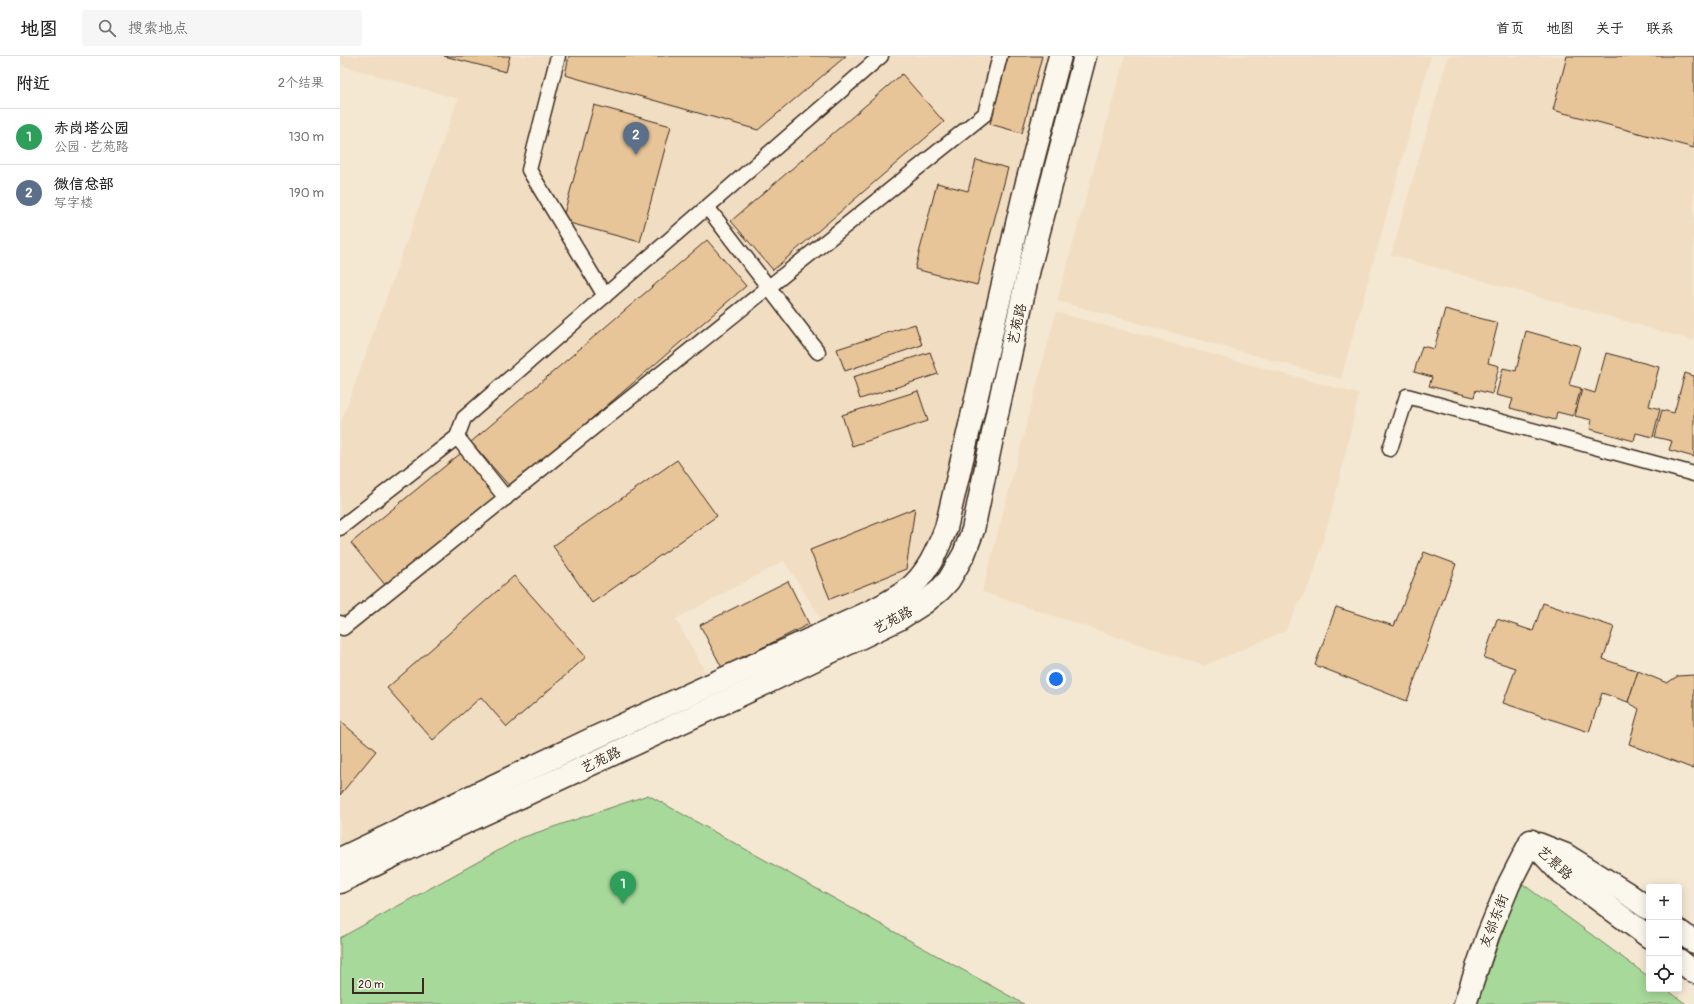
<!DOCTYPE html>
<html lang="zh">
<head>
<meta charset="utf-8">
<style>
	:root { --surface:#fff; --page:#f6f6f6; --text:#222; --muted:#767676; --line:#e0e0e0; --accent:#d93025 }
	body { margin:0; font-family:Pangolin,"LXGW WenKai TC",sans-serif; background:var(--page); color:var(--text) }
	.controls { position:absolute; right:12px; bottom:12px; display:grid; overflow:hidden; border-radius:4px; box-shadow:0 2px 10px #0003 }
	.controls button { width:36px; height:36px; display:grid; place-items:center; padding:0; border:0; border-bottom:1px solid var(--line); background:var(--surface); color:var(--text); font:20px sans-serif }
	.scale { position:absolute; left:12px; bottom:10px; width:72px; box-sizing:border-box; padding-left:4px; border:2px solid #3b2a1e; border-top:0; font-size:11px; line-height:14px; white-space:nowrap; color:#3b2a1e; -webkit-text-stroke:3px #fbf7ec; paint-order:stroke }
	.you { position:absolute; left:716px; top:623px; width:14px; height:14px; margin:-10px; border:3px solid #fff; border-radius:50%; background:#1a73e8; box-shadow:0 0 0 6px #1a73e833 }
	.badge { display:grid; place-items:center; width:26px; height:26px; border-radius:50%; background:var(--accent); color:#fff; font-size:13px; font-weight:700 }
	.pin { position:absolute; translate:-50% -33px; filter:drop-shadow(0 1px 2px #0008) }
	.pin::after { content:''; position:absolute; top:21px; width:14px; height:12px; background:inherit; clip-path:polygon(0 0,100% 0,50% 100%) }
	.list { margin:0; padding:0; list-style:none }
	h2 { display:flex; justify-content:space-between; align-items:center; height:52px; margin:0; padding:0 16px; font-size:17px }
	h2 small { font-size:13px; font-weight:400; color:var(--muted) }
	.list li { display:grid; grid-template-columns:26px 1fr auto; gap:12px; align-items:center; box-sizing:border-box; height:56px; padding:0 16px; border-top:1px solid var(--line) }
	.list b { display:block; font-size:15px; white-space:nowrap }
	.list p { margin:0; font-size:13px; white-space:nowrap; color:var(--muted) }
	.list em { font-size:13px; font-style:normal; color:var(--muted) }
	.icon { flex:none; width:22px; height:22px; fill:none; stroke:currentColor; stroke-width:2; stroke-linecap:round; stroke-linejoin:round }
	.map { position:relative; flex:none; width:1354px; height:948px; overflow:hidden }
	header { display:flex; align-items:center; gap:24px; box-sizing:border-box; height:56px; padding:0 20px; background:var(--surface); border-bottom:1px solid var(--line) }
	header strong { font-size:19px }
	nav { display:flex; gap:22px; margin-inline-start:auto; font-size:14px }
	.search { width:280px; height:36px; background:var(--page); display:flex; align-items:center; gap:10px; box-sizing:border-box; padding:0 14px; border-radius:4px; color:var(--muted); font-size:15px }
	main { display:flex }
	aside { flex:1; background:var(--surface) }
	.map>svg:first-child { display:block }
	.built { fill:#f1dec2 }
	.green { fill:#a7d99a; stroke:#71825c }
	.building { fill:#e7c599; stroke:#3b2a1e }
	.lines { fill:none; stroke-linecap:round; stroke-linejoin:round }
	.service-casing { stroke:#3b2a1e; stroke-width:17 }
	.minor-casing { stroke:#3b2a1e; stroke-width:25 }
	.tertiary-casing { stroke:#3b2a1e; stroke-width:25 }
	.service { stroke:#fbf7ec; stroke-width:14 }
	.minor { stroke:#fbf7ec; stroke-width:22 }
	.tertiary { stroke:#fbf7ec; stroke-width:22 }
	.labels { text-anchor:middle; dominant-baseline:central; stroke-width:4; stroke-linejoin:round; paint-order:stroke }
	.street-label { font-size:14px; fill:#3b2a1e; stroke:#fbf7ec }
</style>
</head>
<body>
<header>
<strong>地图</strong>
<div class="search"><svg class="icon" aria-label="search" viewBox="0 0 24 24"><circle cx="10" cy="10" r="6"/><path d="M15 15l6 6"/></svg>搜索地点</div>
<nav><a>首页</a><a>地图</a><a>关于</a><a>联系</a></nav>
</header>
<main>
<aside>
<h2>附近<small>2个结果</small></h2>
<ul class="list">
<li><span class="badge" style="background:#2e9e5b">1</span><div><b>赤岗塔公园</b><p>公园 · 艺苑路</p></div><em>130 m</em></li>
<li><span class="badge" style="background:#5c6f8a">2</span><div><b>微信总部</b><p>写字楼</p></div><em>190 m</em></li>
</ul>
</aside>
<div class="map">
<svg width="1354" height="948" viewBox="0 0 1354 948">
	<rect width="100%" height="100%" fill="#f5e8d3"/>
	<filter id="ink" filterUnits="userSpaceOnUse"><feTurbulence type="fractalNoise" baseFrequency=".025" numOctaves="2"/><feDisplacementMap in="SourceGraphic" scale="8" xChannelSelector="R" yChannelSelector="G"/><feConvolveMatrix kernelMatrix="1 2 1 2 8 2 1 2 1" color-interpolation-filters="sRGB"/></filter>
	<g filter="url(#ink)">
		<g class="built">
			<polygon points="0,0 713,0 602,467 577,520 487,572 444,505 336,563 369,622 0,798 0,369 118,43 0,9"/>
			<polygon points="785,0 1091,0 1001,323 717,245"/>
			<polygon points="1108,0 1354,0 1354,285 1051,199"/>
			<polygon points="716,256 1019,338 995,443 973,521 945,575 864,610 642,536"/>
		</g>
		<g class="green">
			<polygon points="308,739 684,948 0,948 0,882 181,782"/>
			<polygon points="1180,826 1309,921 1309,933 1326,933 1346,948 1137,948"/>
		</g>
		<g class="building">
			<polygon points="104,0 170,0 166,16"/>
			<polygon points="229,0 506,0 418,74 225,19"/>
			<polygon points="668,0 702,0 682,77 650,68"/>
			<polygon points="1227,0 1354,0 1354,92 1213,54"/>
			<polygon points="562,18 604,66 433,214 391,165"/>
			<polygon points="254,49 331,70 300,186 222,165"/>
			<polygon points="636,104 668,112 637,229 575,213 597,127 628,135"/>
			<polygon points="367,184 406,230 171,432 131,386"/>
			<polygon points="1105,253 1158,267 1148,307 1159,310 1152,338 1136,334 1134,341 1089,330 1092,321 1074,316 1082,290 1094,293"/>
			<polygon points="575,268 582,289 505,315 497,293"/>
			<polygon points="1186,275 1240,290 1229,329 1241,332 1233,360 1217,356 1215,364 1170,352 1173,343 1156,339 1163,312 1176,315"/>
			<polygon points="590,296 598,318 520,343 513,321"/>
			<polygon points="1266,297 1319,311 1309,350 1320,353 1313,381 1296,377 1294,385 1250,373 1252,364 1235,360 1242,333 1255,337"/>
			<polygon points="1345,317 1354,320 1354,401 1329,394 1332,385 1315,381 1322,354 1334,357"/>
			<polygon points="578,335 588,365 512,390 502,359"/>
			<polygon points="121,397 157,441 46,530 11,487"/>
			<polygon points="337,404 377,460 252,547 213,490"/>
			<polygon points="575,452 566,513 490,543 470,494"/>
			<polygon points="1084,496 1116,508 1067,645 975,609 996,551 1054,570"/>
			<polygon points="174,520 246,601 167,671 141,641 93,684 47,632"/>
			<polygon points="448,525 469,568 382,612 360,569"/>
			<polygon points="1203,547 1274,571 1263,603 1298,615 1288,646 1262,637 1249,676 1163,647 1176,612 1144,602 1157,563 1193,575"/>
			<polygon points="1298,615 1327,627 1338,620 1354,619 1354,713 1289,688 1299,653 1288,646"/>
			<polygon points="0,665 36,695 0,739"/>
		</g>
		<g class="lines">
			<g class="service-casing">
				<g id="service">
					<polyline points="218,0 189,114 265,240"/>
					<polyline points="367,151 478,296"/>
					<polyline points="117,381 124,362 541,0"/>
					<polyline points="1050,393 1067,340 1354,418"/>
					<polyline points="0,472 117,381 166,442"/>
					<polyline points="0,567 3,572 645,58 660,0"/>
				</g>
			</g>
			<g class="minor-casing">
				<polyline id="minor" points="1125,948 1148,879 1169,828 1191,785"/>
			</g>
			<g class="tertiary-casing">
				<g id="tertiary">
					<polyline points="1191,785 1218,814 1309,881"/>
					<polyline points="1198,788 1226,799 1285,836 1309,853"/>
					<path d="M0 803 252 683 534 554C545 548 556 542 566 535 587 519 597 495 606 472L683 142 720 0"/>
					<polyline points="0,826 55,799 424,628 559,563 584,547 599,535 609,524 624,498 633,474 657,358 689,213 745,0"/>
					<polyline points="1339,875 1354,886"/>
					<polyline points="1339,904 1354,916"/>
				</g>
			</g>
			<use href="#service" class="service"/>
			<use href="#minor" class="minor"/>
			<use href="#tertiary" class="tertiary"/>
		</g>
	</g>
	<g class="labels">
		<g class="street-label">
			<text transform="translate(677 268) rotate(-77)">艺苑路</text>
			<text transform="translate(553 564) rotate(-28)">艺苑路</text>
			<text transform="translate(261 704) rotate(-25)">艺苑路</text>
			<text transform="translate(1215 807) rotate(43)">艺景路</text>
			<text transform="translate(1154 865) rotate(-69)">友邻东街</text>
		</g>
	</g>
</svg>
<div class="controls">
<button>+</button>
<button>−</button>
<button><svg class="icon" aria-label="locate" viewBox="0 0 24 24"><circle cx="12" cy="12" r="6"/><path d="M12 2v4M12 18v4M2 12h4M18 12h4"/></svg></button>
</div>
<div class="scale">20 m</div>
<div class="you"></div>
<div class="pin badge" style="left:283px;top:848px;background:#2e9e5b">1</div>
<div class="pin badge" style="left:296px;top:99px;background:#5c6f8a">2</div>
</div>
</main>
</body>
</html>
